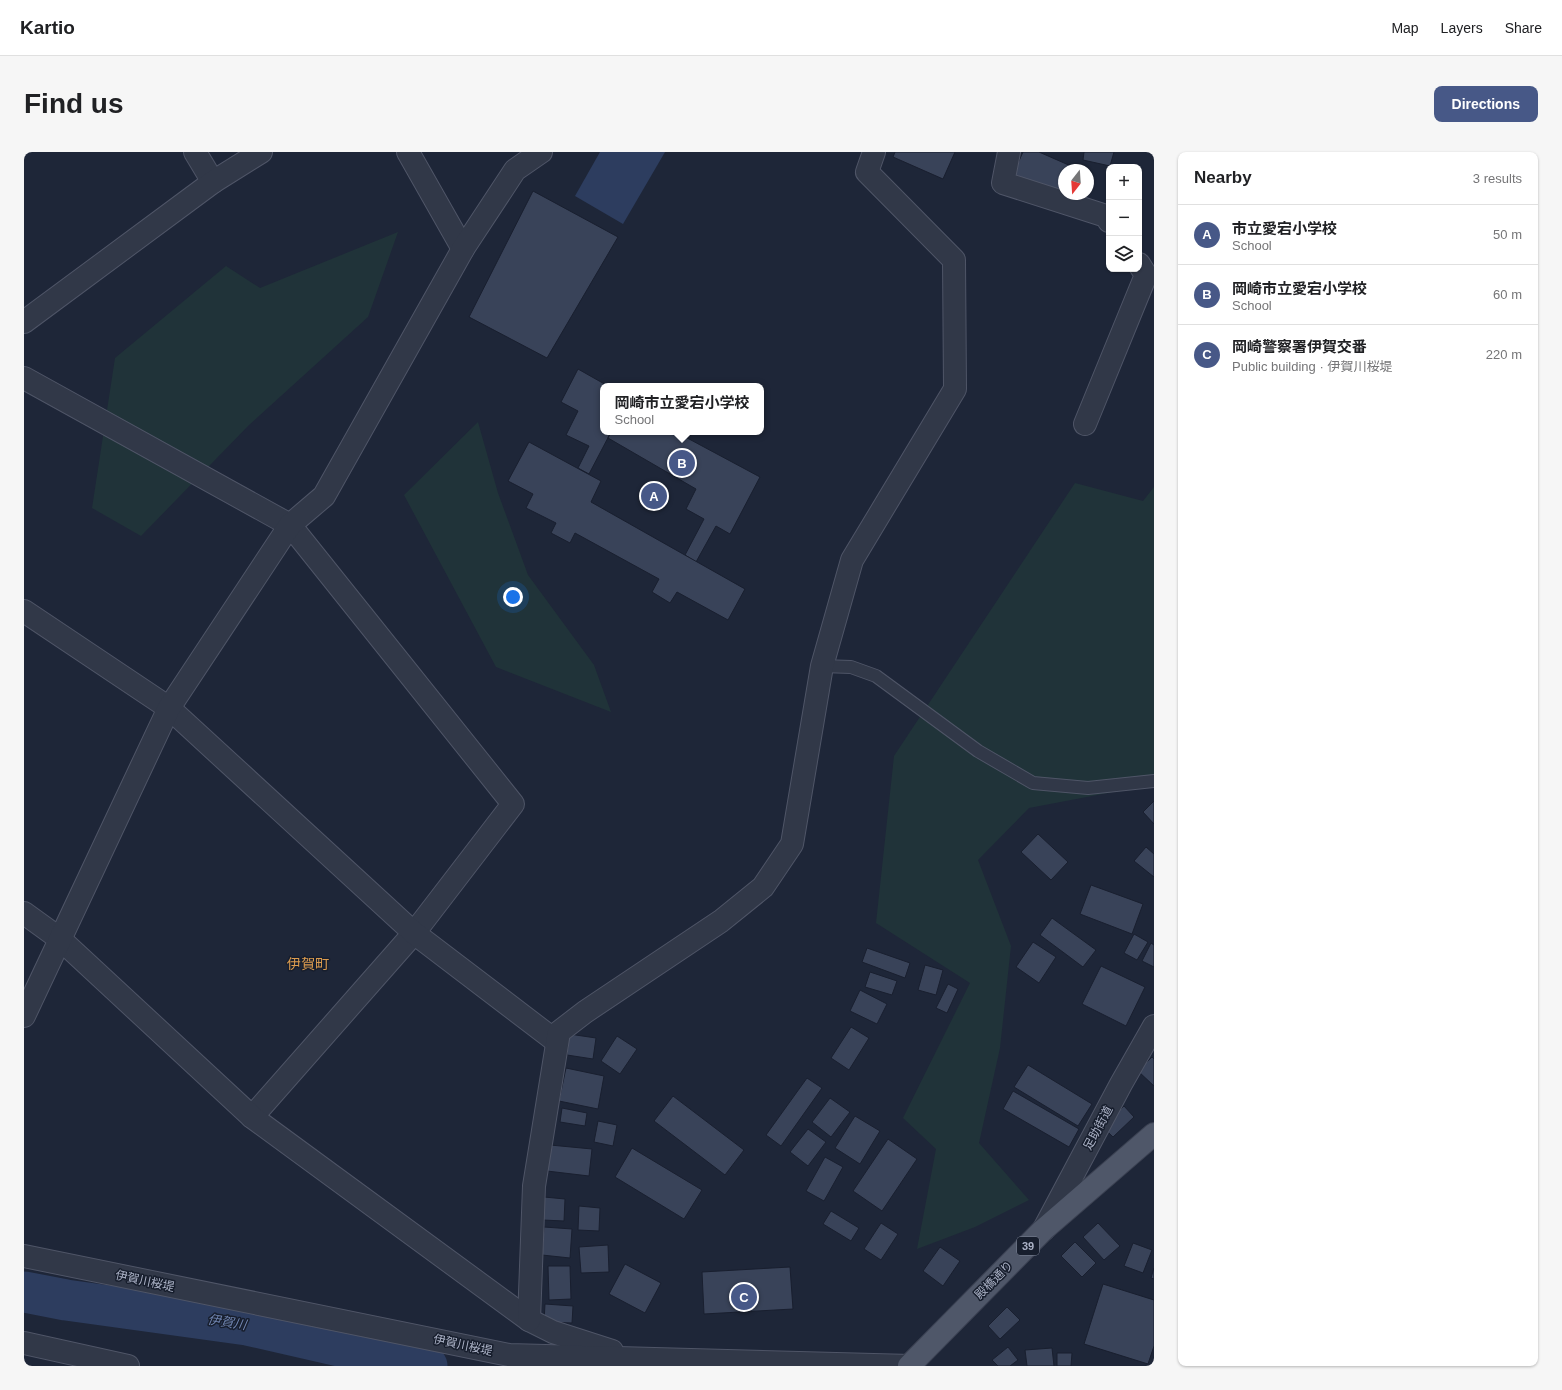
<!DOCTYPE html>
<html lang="en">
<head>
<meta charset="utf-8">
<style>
	:root { --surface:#fff; --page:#f6f6f6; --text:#202124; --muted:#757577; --line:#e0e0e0; --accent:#475887 }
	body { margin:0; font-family:Helvetica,"Noto Sans JP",sans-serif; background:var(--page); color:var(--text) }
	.controls { position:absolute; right:12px; top:12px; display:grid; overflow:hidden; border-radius:8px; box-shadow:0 1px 3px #0004 }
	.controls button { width:36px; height:36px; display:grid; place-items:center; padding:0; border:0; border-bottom:1px solid var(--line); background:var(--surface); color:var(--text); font:20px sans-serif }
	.compass { position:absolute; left:1034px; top:12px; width:36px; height:36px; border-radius:50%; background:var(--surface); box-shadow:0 1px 3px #0004; rotate:197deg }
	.you { position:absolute; left:489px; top:445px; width:14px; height:14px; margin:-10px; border:3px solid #fff; border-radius:50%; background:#1a73e8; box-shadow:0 0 0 6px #1a73e833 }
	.badge { display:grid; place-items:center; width:26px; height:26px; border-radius:50%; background:var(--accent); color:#fff; font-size:13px; font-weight:700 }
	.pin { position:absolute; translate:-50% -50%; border:2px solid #fff; box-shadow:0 1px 4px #0006 }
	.popup { position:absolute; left:576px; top:231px; width:164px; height:52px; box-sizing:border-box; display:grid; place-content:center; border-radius:8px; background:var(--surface); filter:drop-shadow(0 1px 3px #0005); font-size:13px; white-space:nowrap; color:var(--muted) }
	.popup b { font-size:15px; color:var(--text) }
	.popup::after { content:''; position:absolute; left:50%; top:100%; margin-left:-8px; border:8px solid transparent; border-top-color:var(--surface) }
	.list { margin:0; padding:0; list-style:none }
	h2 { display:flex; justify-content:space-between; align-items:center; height:52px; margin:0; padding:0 16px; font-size:17px }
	h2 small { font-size:13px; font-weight:400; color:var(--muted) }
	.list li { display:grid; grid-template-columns:26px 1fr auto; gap:12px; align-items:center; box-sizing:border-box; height:60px; padding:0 16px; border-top:1px solid var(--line) }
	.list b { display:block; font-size:15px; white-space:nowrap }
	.list p { margin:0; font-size:13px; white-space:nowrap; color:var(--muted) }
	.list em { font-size:13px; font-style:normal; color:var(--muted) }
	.icon { flex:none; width:22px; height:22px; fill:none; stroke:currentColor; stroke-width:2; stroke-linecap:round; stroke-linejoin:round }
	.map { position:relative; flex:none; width:1130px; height:1214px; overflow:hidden; border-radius:8px }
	header { display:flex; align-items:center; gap:24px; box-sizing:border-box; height:56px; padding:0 20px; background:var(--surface); border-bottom:1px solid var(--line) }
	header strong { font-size:19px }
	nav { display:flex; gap:22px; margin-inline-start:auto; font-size:14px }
	.intro { display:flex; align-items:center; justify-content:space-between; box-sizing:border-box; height:96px; padding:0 24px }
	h1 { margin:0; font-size:28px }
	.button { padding:10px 18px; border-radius:8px; background:var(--accent); color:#fff; font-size:14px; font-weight:700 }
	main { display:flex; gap:24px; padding:0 24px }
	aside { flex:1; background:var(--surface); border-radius:8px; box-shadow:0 1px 3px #0004 }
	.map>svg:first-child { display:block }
	.green { fill:#203339 }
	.water { fill:#2d3d5f }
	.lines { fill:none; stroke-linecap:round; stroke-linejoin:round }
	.river { stroke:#2d3d5f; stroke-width:41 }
	.building { fill:#394359; stroke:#191f2f }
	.service-casing { stroke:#4f5567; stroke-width:14 }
	.minor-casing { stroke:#4f5567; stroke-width:24 }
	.primary-casing { stroke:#3b4152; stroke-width:24 }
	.service { stroke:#313848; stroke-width:12 }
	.minor { stroke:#313848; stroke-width:22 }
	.primary { stroke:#4f5769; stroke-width:22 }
	.labels { text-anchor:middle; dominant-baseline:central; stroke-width:3; stroke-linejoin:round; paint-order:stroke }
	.shield { fill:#171e2d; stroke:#7f8698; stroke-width:1 }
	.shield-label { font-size:11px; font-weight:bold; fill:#abb2c6 }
	.street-label { font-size:12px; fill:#abb2c6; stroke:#171e2d }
	.water-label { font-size:13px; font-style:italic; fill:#7085b1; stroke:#171e2d }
	.quarter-label { font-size:14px; fill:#dc9c4f; stroke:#171e2d }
</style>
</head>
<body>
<header>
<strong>Kartio</strong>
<nav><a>Map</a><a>Layers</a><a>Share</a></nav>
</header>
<div class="intro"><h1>Find us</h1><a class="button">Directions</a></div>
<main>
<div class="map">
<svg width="1130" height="1214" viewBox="0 0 1130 1214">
	<rect width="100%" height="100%" fill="#1e2638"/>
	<g class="green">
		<polygon points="374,80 344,165 225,273 117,384 68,356 91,206 202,114 236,136"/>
		<polygon points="454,270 474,341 504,423 570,513 587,560 472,515 380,343"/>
		<polygon points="1051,331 1119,349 1130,335 1130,623 1110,636 1005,656 954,708 987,794 976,896 955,991 1005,1048 951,1075 893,1097 912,997 879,966 946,831 852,771 870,604"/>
	</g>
	<polygon class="water" points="576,0 641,0 599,72 551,44"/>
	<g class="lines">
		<polyline class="river" points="0,1140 42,1148 223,1173 403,1214"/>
	</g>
	<g class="building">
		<polygon points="871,0 931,0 919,27 869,5"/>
		<polygon points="999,0 1015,0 1047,14 1045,18 1040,18 1040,29 1035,41 989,22"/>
		<polygon points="1060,0 1090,0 1086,14 1059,8"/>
		<polygon points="509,39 594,85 523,206 445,165"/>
		<polygon points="554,217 584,234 579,234 579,280 587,280 565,322 554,316 565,294 542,283 554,259 537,250"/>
		<polygon points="587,280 652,280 736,325 706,382 692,374 672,410 661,403 680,367 662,357 672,337 584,286"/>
		<polygon points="505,290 577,329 567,350 721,437 704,468 653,440 646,451 628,440 635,427 551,381 546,391 527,381 532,371 502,356 509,342 484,329"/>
		<polygon points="1130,649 1130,672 1119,660"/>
		<polygon points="1014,682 1044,710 1027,728 997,700"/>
		<polygon points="1122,695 1130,702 1130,725 1110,709"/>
		<polygon points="1067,733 1119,752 1108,782 1056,762"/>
		<polygon points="1028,766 1072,798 1059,815 1016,783"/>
		<polygon points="1110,782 1124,790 1113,808 1100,801"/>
		<polygon points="1009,790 1032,805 1015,831 992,815"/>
		<polygon points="1127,791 1130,793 1130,815 1118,809"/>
		<polygon points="843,796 886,811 881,826 838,810"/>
		<polygon points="901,813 919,818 912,843 894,838"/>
		<polygon points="1077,814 1121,835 1102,874 1058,852"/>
		<polygon points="846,820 873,829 868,843 841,835"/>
		<polygon points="924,832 934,837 923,861 912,856"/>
		<polygon points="836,838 863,852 853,872 826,859"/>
		<polygon points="827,875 845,886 825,918 807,906"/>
		<polygon points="545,882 572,886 569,907 543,903"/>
		<polygon points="593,884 613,897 596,922 577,909"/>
		<polygon points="1128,905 1130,907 1130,934 1114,919"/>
		<polygon points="1004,913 1068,952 1054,974 990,935"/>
		<polygon points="542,916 580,924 574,957 535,949"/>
		<polygon points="783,926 798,936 757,994 742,983"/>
		<polygon points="989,939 1055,977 1045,995 979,957"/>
		<polygon points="649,944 720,998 701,1023 630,969"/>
		<polygon points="806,946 826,960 807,985 788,970"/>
		<polygon points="1100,954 1110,965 1089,985 1079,975"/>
		<polygon points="538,956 563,961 561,974 536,970"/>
		<polygon points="831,964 856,979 836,1012 811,996"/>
		<polygon points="574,969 593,973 589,994 570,990"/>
		<polygon points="784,977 802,990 784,1014 766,1000"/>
		<polygon points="864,987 893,1007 858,1059 829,1039"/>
		<polygon points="526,993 568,997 565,1024 523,1019"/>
		<polygon points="608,996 678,1038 660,1067 591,1025"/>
		<polygon points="801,1005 819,1015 800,1049 782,1039"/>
		<polygon points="520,1045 541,1047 540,1069 519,1068"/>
		<polygon points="555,1054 576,1056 575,1079 554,1078"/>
		<polygon points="807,1059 835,1076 827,1089 799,1072"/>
		<polygon points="857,1071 874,1082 857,1108 840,1097"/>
		<polygon points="1074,1071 1096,1094 1080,1108 1059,1085"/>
		<polygon points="520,1075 548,1077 546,1106 518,1103"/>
		<polygon points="1051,1090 1072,1111 1058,1125 1037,1104"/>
		<polygon points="1109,1091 1128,1098 1119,1121 1100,1114"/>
		<polygon points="584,1093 585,1120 557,1121 555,1095"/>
		<polygon points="916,1095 936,1109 919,1134 899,1119"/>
		<polygon points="601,1112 637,1131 621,1161 585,1142"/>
		<polygon points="524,1114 546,1114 547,1147 525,1148"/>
		<polygon points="766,1115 769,1157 680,1162 678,1120"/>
		<polygon points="1130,1116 1130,1127 1127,1126"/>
		<polygon points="1079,1132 1130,1148 1130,1194 1124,1212 1060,1192"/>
		<polygon points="521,1152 549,1154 548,1171 520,1170"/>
		<polygon points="983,1155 996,1168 976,1187 964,1174"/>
		<polygon points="984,1195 994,1208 986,1214 974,1214 968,1208"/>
		<polygon points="1028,1196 1030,1214 1003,1214 1001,1198"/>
		<polygon points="1033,1201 1048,1201 1047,1214 1033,1214"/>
	</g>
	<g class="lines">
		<g class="service-casing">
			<polyline id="service" points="798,514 827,515 852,524 954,599 1009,631 1064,636 1130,629"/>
		</g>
		<g class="minor-casing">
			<g id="minor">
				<polyline points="171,0 189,30"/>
				<polyline points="384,0 439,97"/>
				<polyline points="985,0 979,31 1082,64 1085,69"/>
				<polyline points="0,170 189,30 237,0"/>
				<polyline points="0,226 266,373 489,652 390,781 228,965"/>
				<polyline points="1061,272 1122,123 1115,112"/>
				<polyline points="0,459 145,556 390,781 533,890"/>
				<polyline points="0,761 36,787 228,965 505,1168 529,1180 588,1199"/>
				<polyline points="0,864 145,556 266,373 300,344 439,97 491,18 517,0"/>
				<polyline points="1020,1077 1097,932 1130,874"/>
				<polyline points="0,1104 485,1203 887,1214"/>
				<polyline points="505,1168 510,1034 535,880 561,860 697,769 739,735 768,692 798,514 828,408 931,237 930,108 843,20 850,0"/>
				<polyline points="0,1191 104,1214"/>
			</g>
		</g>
		<g class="primary-casing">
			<polyline id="primary" points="885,1214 1019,1078 1130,982"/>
		</g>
		<use href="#service" class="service"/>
		<use href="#minor" class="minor"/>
		<use href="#primary" class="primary"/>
	</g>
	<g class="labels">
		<rect class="shield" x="993" y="1085" width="22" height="18" rx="3"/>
		<g class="shield-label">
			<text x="1004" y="1094">39</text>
		</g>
		<g class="street-label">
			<text transform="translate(1074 976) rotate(-62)">足助街道</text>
			<text transform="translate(970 1128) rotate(-45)">殿橋通り</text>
			<text transform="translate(121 1129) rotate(12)">伊賀川桜堤</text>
			<text transform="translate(439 1193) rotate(12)">伊賀川桜堤</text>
		</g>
		<g class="water-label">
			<text transform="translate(203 1170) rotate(9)">伊賀川</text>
		</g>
		<g class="quarter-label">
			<text x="284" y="812">伊賀町</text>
		</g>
	</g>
</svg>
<div class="controls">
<button>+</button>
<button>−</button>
<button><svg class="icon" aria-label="layers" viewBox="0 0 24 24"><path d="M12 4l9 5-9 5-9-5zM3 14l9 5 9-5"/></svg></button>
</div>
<svg class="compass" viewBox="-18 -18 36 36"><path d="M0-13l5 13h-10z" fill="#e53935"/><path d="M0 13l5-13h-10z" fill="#757577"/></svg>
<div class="you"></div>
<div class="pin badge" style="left:630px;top:344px">A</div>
<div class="pin badge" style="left:658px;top:311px">B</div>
<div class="popup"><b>岡崎市立愛宕小学校</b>School</div>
<div class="pin badge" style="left:720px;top:1145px">C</div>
</div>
<aside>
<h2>Nearby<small>3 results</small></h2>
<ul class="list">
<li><span class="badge">A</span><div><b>市立愛宕小学校</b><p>School</p></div><em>50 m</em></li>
<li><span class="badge">B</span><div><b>岡崎市立愛宕小学校</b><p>School</p></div><em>60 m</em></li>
<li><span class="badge">C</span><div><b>岡崎警察署伊賀交番</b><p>Public building · 伊賀川桜堤</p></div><em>220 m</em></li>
</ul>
</aside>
</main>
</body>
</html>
